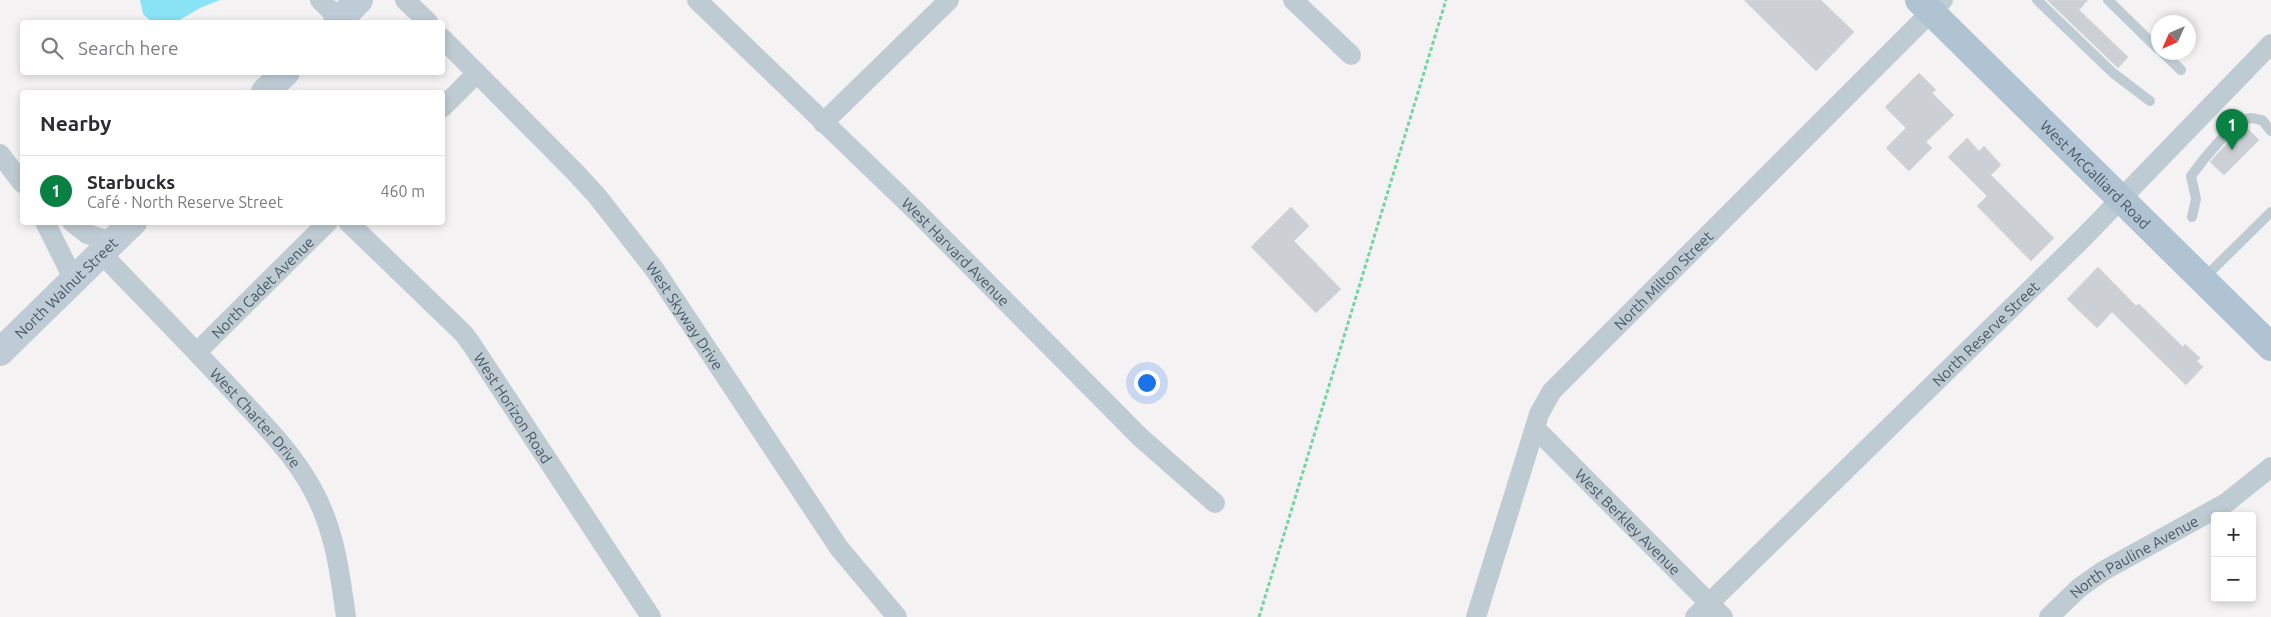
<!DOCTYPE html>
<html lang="en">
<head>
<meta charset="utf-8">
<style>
	:root { --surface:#fff; --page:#f2f2f3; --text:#2b2b33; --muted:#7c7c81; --line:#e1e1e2; --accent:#0b8043 }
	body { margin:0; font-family:Ubuntu,sans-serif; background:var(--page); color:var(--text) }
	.controls { position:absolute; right:15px; bottom:15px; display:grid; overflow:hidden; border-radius:5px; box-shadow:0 2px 8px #0003 }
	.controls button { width:45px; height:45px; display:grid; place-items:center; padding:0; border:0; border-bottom:1px solid var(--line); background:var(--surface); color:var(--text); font:25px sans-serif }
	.compass { position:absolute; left:2151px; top:15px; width:45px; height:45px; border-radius:50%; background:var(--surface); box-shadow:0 2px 8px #0003; rotate:225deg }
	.you { position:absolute; left:1146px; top:382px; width:18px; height:18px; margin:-12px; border:4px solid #fff; border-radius:50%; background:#1a73e8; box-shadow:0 0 0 8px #1a73e833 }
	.badge { display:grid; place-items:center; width:32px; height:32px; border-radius:50%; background:var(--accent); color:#fff; font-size:16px; font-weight:700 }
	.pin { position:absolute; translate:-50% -41px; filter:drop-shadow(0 1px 2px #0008) }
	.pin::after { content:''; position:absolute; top:26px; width:18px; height:15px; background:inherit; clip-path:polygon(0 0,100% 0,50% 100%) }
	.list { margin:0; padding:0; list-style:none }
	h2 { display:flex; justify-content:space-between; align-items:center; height:65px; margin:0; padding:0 20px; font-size:21px }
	h2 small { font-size:16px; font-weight:400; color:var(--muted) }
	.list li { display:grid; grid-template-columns:32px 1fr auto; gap:15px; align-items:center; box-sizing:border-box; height:70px; padding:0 20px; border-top:1px solid var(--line) }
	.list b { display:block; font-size:19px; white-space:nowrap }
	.list p { margin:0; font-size:16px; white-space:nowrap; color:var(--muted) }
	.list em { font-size:16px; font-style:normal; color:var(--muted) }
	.icon { flex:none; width:28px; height:28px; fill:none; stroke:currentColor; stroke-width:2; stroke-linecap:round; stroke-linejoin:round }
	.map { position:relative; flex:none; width:2271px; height:617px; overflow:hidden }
	.search { position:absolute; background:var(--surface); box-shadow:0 2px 8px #0003; left:20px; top:20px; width:425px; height:55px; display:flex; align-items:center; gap:12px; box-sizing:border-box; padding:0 18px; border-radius:5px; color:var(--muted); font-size:19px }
	.panel { position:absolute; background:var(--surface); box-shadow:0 2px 8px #0003; left:20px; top:90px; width:425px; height:135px; border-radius:5px }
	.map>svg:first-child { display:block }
	.water { fill:#88e3f5 }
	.building { fill:#ccd0d5; stroke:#d6d9de }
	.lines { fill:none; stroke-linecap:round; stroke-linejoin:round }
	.path { stroke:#73d6a1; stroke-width:3; stroke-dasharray:4 2.5; stroke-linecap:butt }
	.service { stroke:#bfcbd3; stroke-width:10 }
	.minor { stroke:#bfcbd3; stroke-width:20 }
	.secondary { stroke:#bfccd7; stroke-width:28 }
	.primary { stroke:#b0c3d3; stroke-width:28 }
	.labels { text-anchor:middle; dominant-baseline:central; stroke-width:4; stroke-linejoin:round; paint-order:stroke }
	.street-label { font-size:15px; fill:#485762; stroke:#fff }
</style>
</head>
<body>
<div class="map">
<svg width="2271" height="617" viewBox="0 0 2271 617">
	<rect width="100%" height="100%" fill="#f5f2f3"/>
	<polygon class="water" points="140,0 220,0 200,8 176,22 152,22 143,14"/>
	<g class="building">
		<polygon points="1744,0 1821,0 1854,32 1816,71"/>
		<polygon points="2047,0 2088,0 2079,10 2128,57 2118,68"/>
		<polygon points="1919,73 1936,90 1932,93 1954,115 1926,142 1932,148 1909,171 1886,148 1906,128 1885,107"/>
		<polygon points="2246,127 2259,140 2224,175 2210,162 2232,138"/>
		<polygon points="1967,138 1979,151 1984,146 2001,165 1991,175 2054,238 2031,261 1977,206 1987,196 1948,157"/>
		<polygon points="1291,207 1309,226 1294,241 1341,289 1316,313 1251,247"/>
		<polygon points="2098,267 2136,306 2139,304 2183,347 2185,344 2200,358 2197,361 2203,367 2186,385 2112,312 2097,328 2067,299"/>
	</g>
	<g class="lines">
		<polyline class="path" points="1259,617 1446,0"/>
		<g class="service">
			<polyline points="2037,0 2113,73 2150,101"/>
			<polyline points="2108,0 2158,49"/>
			<polyline points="2162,52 2181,70"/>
			<path d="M2192 217 2196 199 2191 176C2201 162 2234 120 2250 118 2254 118 2259 120 2262 120L2271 131"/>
			<polyline points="2203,279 2271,212"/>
		</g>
		<g class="minor">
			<polyline points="320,0 340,20"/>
			<polyline points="405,0 428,22"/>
			<path id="s1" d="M697 0 918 213 1140 437 1215 503"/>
			<polyline points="1293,0 1351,55"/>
			<path id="s2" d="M442 38 575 172 597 196 655 270 839 548 897 617"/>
			<polyline points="442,108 477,73"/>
			<polyline points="823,123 949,0"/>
			<polyline points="0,154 22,183"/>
			<polyline points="45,222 74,280"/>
			<polyline points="72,222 87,234 113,242"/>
			<path id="s3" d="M348 222 464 334 472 345 651 617"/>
			<path id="s4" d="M101 253C145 299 189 344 232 390 267 428 305 464 324 514 337 547 341 582 346 617"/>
			<path id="s5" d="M197 352 328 222"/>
			<path id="s6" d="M1535 428 1723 617"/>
			<path id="s7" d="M1476 617 1527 453 1539 414 1552 391 1943 0"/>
			<path id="s8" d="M1695 617 2083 238 2271 44"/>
			<path id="s9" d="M2049 617 2079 588 2103 571 2226 503 2271 467"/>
		</g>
		<g class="secondary">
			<polyline points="337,22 359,0"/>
			<polyline points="265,92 286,72"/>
			<path id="s10" d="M0 352 133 222"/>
		</g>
		<path class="primary" id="s11" d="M1919 0 2271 347"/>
	</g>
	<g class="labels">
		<g class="street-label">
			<text stroke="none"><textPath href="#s11" startOffset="248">West McGalliard Road</textPath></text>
			<text stroke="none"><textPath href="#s1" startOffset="361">West Harvard Avenue</textPath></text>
			<text stroke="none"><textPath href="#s7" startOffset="396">North Milton Street</textPath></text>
			<text stroke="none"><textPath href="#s10" startOffset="92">North Walnut Street</textPath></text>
			<text stroke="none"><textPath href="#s5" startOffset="92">North Cadet Avenue</textPath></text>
			<text stroke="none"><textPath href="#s2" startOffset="370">West Skyway Drive</textPath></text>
			<text stroke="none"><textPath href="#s8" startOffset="406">North Reserve Street</textPath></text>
			<text stroke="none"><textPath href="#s3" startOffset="250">West Horizon Road</textPath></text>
			<text stroke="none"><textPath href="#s4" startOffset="226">West Charter Drive</textPath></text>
			<text stroke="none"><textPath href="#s6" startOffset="132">West Berkley Avenue</textPath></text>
			<text stroke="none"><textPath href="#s9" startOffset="105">North Pauline Avenue</textPath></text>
		</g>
	</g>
</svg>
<div class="controls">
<button>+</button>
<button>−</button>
</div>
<svg class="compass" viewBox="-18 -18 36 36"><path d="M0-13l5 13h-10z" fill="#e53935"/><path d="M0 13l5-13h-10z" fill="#7c7c81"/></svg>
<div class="you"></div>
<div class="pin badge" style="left:2232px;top:150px">1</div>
<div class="search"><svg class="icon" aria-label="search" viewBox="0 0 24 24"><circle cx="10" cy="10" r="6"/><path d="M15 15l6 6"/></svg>Search here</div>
<section class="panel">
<h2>Nearby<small></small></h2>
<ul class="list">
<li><span class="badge">1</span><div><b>Starbucks</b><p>Café · North Reserve Street</p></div><em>460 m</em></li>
</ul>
</section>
</div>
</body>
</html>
